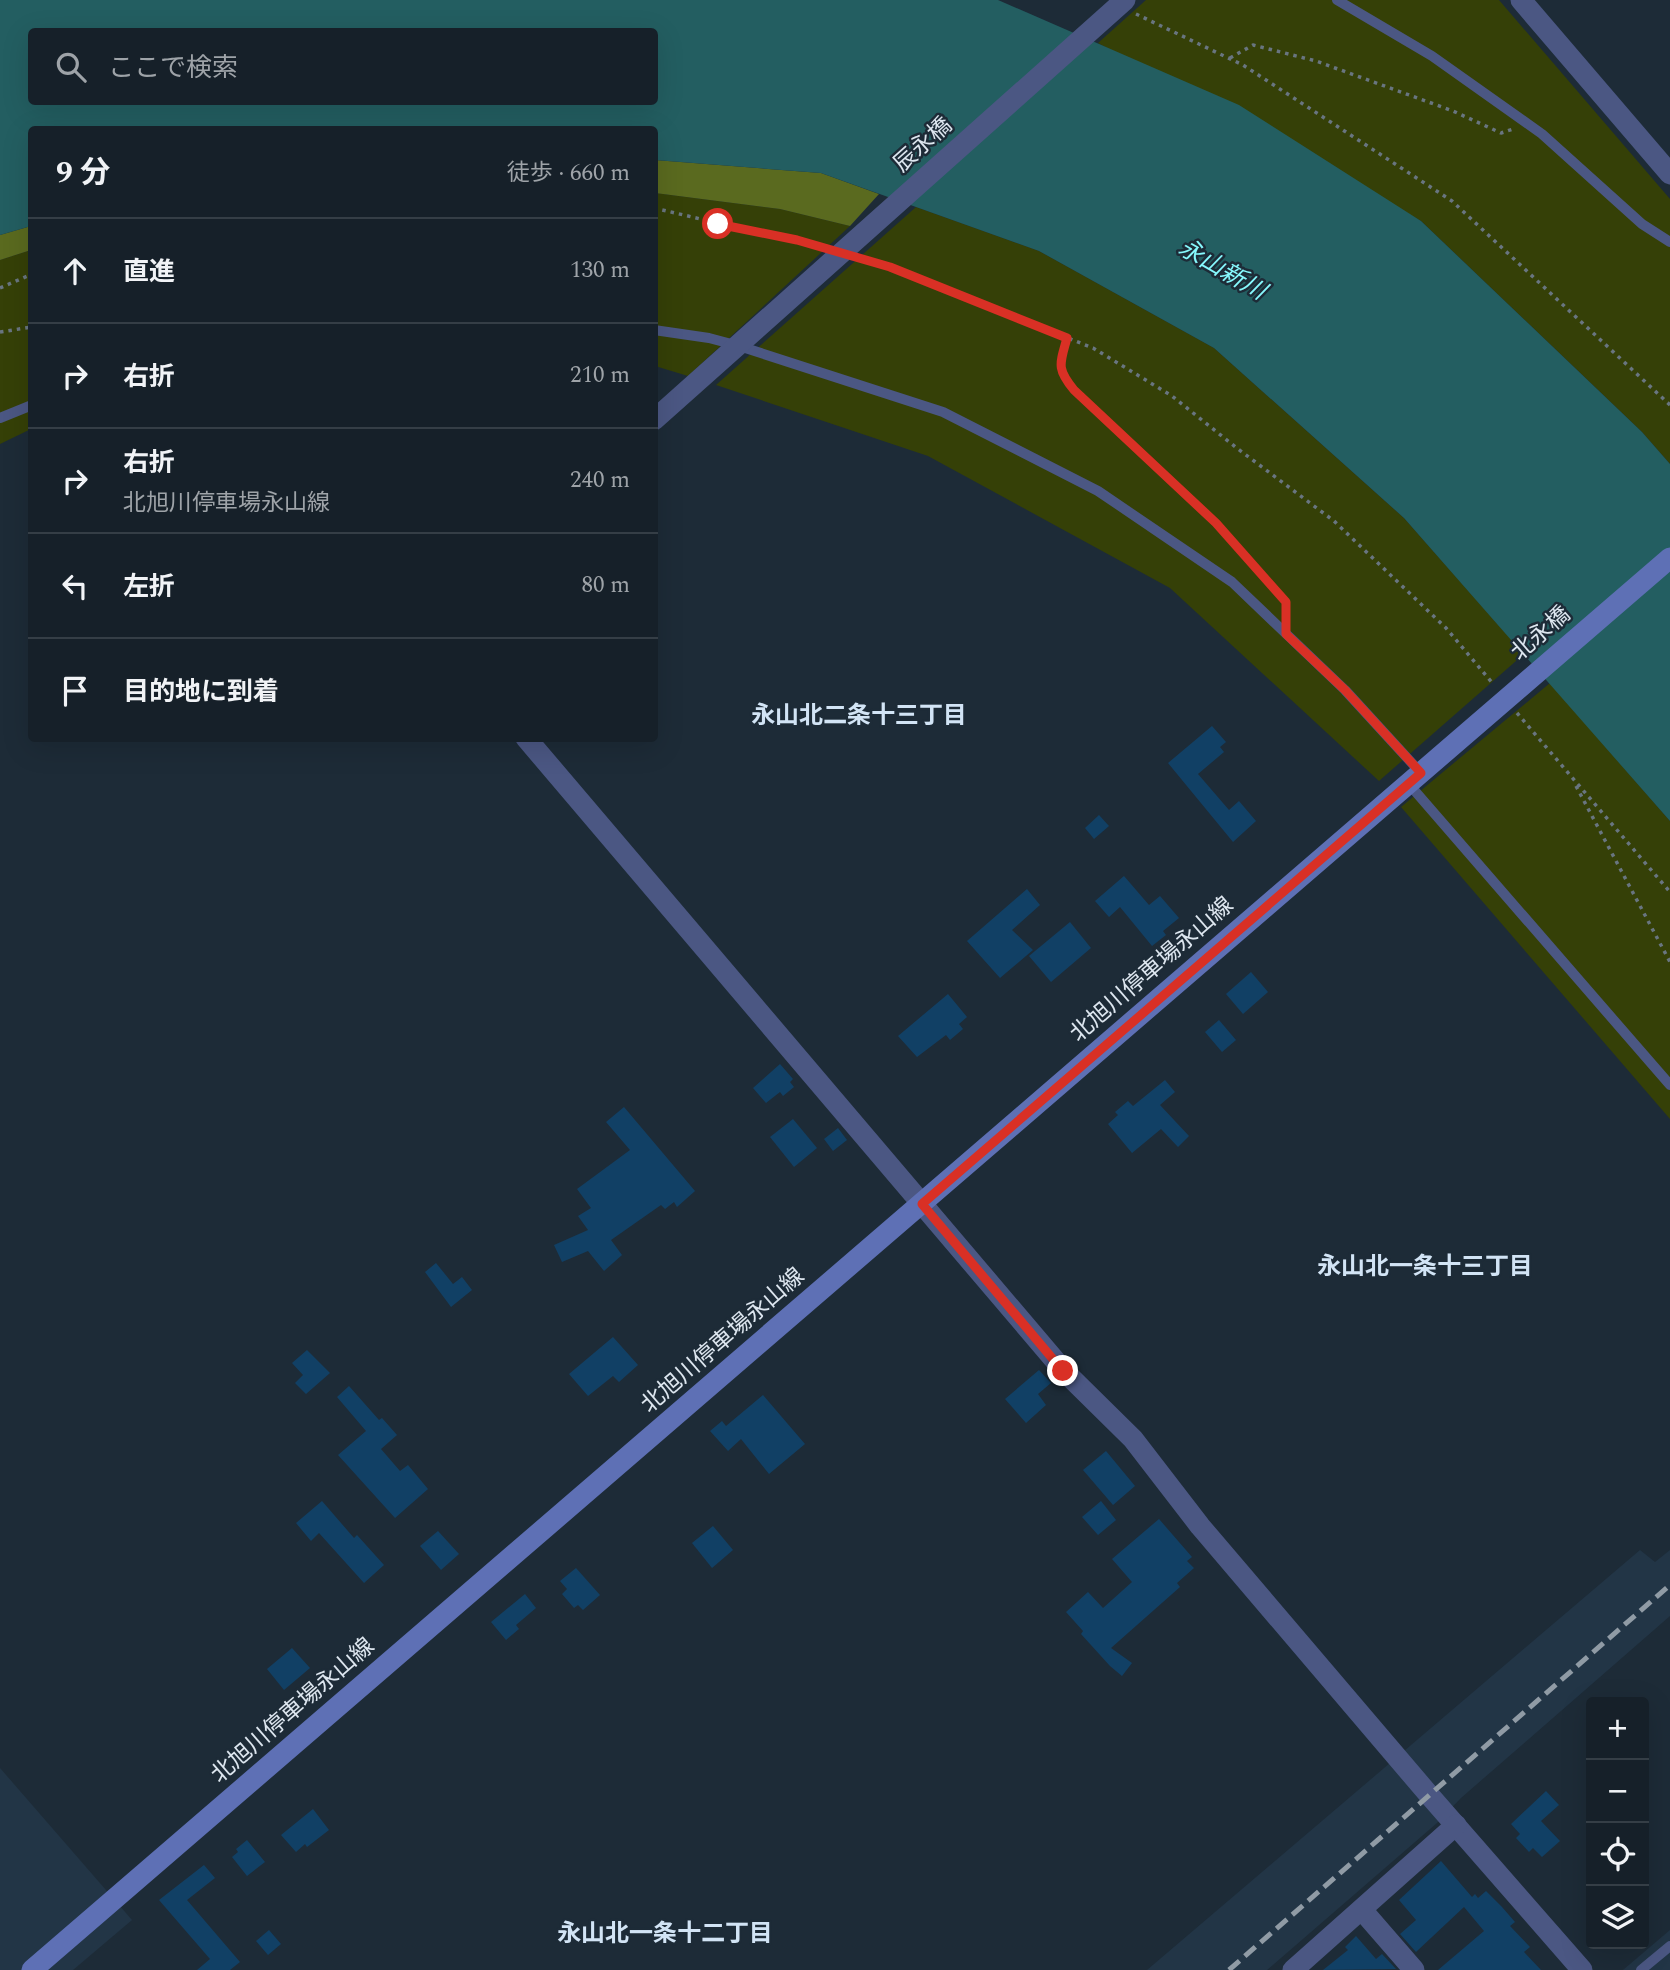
<!DOCTYPE html>
<html lang="ja">
<head>
<meta charset="utf-8">
<style>
	:root { --surface:#162029; --page:#1f2831; --text:#f1f3f6; --muted:#9ea3a8; --line:#353e46 }
	body { margin:0; font-family:Spectral,"Noto Sans JP",serif; background:var(--page); color:var(--text) }
	.controls { position:absolute; right:21px; bottom:21px; display:grid; overflow:hidden; border-radius:7px; box-shadow:0 7px 28px #0002 }
	.controls button { width:63px; height:63px; display:grid; place-items:center; padding:0; border:0; border-bottom:2px solid var(--line); background:var(--surface); color:var(--text); font:35px sans-serif }
	.stop { position:absolute; width:21px; height:21px; margin:-16px; border:5px solid #d93025; border-radius:50%; background:#fff }
	.stop.end { background:#d93025; border-color:#fff; box-shadow:0 2px 7px #0008 }
	.list { margin:0; padding:0; list-style:none }
	h2 { display:flex; justify-content:space-between; align-items:center; height:91px; margin:0; padding:0 28px; font-size:30px }
	h2 small { font-size:23px; font-weight:400; color:var(--muted) }
	.list li { display:grid; grid-template-columns:46px 1fr auto; gap:21px; align-items:center; box-sizing:border-box; height:105px; padding:0 28px; border-top:2px solid var(--line) }
	.list b { display:block; font-size:26px; white-space:nowrap }
	.list p { margin:0; font-size:23px; white-space:nowrap; color:var(--muted) }
	.list em { font-size:23px; font-style:normal; color:var(--muted) }
	.icon { flex:none; width:38px; height:38px; fill:none; stroke:currentColor; stroke-width:2; stroke-linecap:round; stroke-linejoin:round }
	.map { position:relative; flex:none; width:1670px; height:1970px; overflow:hidden }
	.search { position:absolute; background:var(--surface); box-shadow:0 7px 28px #0002; left:28px; top:28px; width:630px; height:77px; display:flex; align-items:center; gap:18px; box-sizing:border-box; padding:0 24px; border-radius:7px; color:var(--muted); font-size:26px }
	.panel { position:absolute; background:var(--surface); box-shadow:0 7px 28px #0002; left:28px; top:126px; width:630px; height:616px; border-radius:7px }
	.map>svg:first-child { display:block }
	.built { fill:#223546 }
	.green { fill:#354007 }
	.forest { fill:#5a6a1f }
	.water { fill:#235e61; fill-rule:evenodd }
	.building { fill:#114065 }
	.lines { fill:none; stroke-linecap:round; stroke-linejoin:round }
	.path { stroke:#697580; stroke-width:3.5; stroke-dasharray:3.5 5; stroke-linecap:butt }
	.service { stroke:#4b5783; stroke-width:10 }
	.minor { stroke:#4b5783; stroke-width:21 }
	.secondary { stroke:#5e70b5; stroke-width:21 }
	.rail { stroke:#909ba5; stroke-width:5; stroke-dasharray:14 7; stroke-linecap:butt }
	.route { stroke:#d93025; stroke-width:9 }
	.labels { text-anchor:middle; dominant-baseline:central; stroke-width:5; stroke-linejoin:round; paint-order:stroke }
	.street-label { font-size:23px; fill:#dde6ef; stroke:#1d2b37 }
	.water-label { font-size:24px; font-style:italic; fill:#86f8fd; stroke:#1d2b37 }
	.neighbourhood-label { font-size:24px; font-weight:bold; fill:#d2e4f5; stroke:#1d2b37 }
</style>
</head>
<body>
<div class="map">
<svg width="1670" height="1970" viewBox="0 0 1670 1970">
	<rect width="100%" height="100%" fill="#1d2b37"/>
	<g class="built">
		<polygon points="1640,1550 1655,1562 1670,1550 1670,1616 1461,1798 1437,1823 1267,1970 1147,1970"/>
		<polygon points="0,1768 132,1920 73,1970 0,1970"/>
		<polygon points="1670,1930 1670,1970 1623,1970"/>
	</g>
	<g class="green">
		<polygon points="1146,0 1499,0 1670,199 1670,464 1642,432 1421,221 1098,43"/>
		<polygon points="655,193 780,209 850,226 688,376 655,366"/>
		<polygon points="916,207 1039,251 1214,348 1404,518 1524,654 1379,781 1170,588 928,456 716,385"/>
		<polygon points="31,250 31,429 0,444 0,260"/>
		<polygon points="1550,683 1670,821 1670,1119 1401,807"/>
	</g>
	<g class="forest">
		<polygon points="655,160 821,173 879,194 850,226 780,209 655,193"/>
		<polygon points="31,226 31,250 0,260 0,235"/>
	</g>
	<path class="water" d="M0 0H998L1239 105 1421 221 1642 432 1670 464V821L1404 518 1214 348 1039 251 821 173 655 160 654 130H32L31 226 0 235ZM32 32H654V102H32Z"/>
	<g class="building">
		<polygon points="1212,726 1226,742 1220,747 1224,752 1198,774 1229,810 1239,801 1256,821 1233,842 1168,763"/>
		<polygon points="1099,815 1109,826 1094,839 1085,828"/>
		<polygon points="1124,876 1149,905 1160,896 1179,918 1163,931 1166,935 1152,946 1120,907 1109,917 1095,901"/>
		<polygon points="1027,889 1040,905 1012,930 1033,950 1000,978 967,941"/>
		<polygon points="1070,922 1091,948 1051,982 1029,956"/>
		<polygon points="1251,972 1268,992 1243,1014 1226,994"/>
		<polygon points="948,994 967,1017 959,1024 963,1029 950,1040 946,1035 917,1057 898,1036"/>
		<polygon points="1219,1020 1236,1040 1222,1052 1205,1032"/>
		<polygon points="780,1064 793,1079 790,1082 794,1087 783,1096 780,1092 766,1103 753,1088"/>
		<polygon points="1165,1080 1175,1092 1160,1105 1189,1136 1178,1147 1161,1129 1132,1153 1108,1124 1118,1115 1115,1112 1128,1101 1133,1106"/>
		<polygon points="624,1107 695,1191 677,1207 674,1202 665,1209 661,1205 611,1240 622,1255 604,1271 588,1251 562,1262 554,1245 588,1230 578,1216 591,1208 577,1189 630,1150 606,1122"/>
		<polygon points="793,1119 817,1148 794,1167 770,1137"/>
		<polygon points="838,1128 847,1140 833,1151 824,1139"/>
		<polygon points="436,1263 453,1284 462,1277 472,1290 451,1307 425,1272"/>
		<polygon points="613,1337 638,1365 619,1382 613,1376 588,1396 569,1374"/>
		<polygon points="307,1350 330,1373 306,1394 295,1383 303,1375 292,1363"/>
		<polygon points="1039,1370 1051,1383 1038,1394 1046,1405 1026,1423 1005,1399"/>
		<polygon points="349,1386 379,1420 382,1418 397,1435 381,1449 400,1471 408,1465 428,1489 395,1518 338,1455 366,1431 337,1397"/>
		<polygon points="763,1395 805,1444 769,1474 741,1439 728,1451 710,1431 722,1421 726,1426"/>
		<polygon points="1106,1451 1135,1486 1113,1505 1083,1470"/>
		<polygon points="322,1501 354,1538 357,1535 384,1565 364,1583 319,1533 311,1541 296,1523"/>
		<polygon points="1101,1501 1116,1520 1098,1535 1082,1517"/>
		<polygon points="1159,1519 1192,1557 1187,1561 1194,1568 1177,1583 1180,1587 1111,1648 1132,1663 1122,1676 1110,1666 1081,1634 1083,1631 1066,1612 1088,1592 1103,1608 1132,1582 1112,1559"/>
		<polygon points="713,1526 733,1550 712,1568 692,1543"/>
		<polygon points="438,1531 459,1554 441,1570 420,1546"/>
		<polygon points="576,1568 600,1595 583,1610 578,1605 574,1608 562,1594 567,1589 560,1581"/>
		<polygon points="525,1594 536,1608 516,1625 519,1629 506,1640 491,1622"/>
		<polygon points="292,1648 310,1668 284,1690 267,1669"/>
		<polygon points="1546,1791 1559,1805 1541,1821 1560,1841 1542,1857 1533,1848 1529,1852 1516,1838 1520,1834 1511,1824"/>
		<polygon points="313,1809 329,1830 307,1847 305,1844 296,1852 281,1835"/>
		<polygon points="247,1840 265,1862 247,1876 232,1857 238,1852 236,1849"/>
		<polygon points="1441,1861 1472,1897 1475,1894 1478,1898 1486,1891 1502,1907 1515,1922 1510,1926 1530,1947 1524,1952 1541,1970 1438,1970 1484,1931 1464,1907 1416,1952 1400,1934 1416,1920 1399,1900"/>
		<polygon points="204,1865 215,1878 187,1900 240,1962 230,1970 197,1970 210,1959 159,1900"/>
		<polygon points="269,1930 281,1944 268,1955 256,1941"/>
		<polygon points="1356,1936 1376,1959 1382,1954 1396,1969 1323,1970 1348,1950 1345,1947"/>
	</g>
	<g class="lines">
		<g class="path">
			<polyline points="1136,14 1243,65 1452,201 1670,405"/>
			<polyline points="1230,58 1253,45 1316,61 1453,111 1501,133 1513,129"/>
			<polyline points="654,208 819,247"/>
			<polyline points="863,259 890,267 1093,348 1172,396 1238,449 1334,521 1446,628 1494,685"/>
			<polyline points="0,288 32,274"/>
			<polyline points="0,332 32,327"/>
			<path d="M1067 338C1060 364 1056 368 1074 390L1216 523 1286 602V613"/>
			<polyline points="1517,713 1670,892"/>
			<polyline points="1576,786 1670,962"/>
		</g>
		<g class="service">
			<polyline points="1337,0 1432,56 1542,134 1642,224 1670,242"/>
			<polyline points="654,330 709,338 739,346 943,412 1098,491 1232,582 1345,690 1421,773"/>
			<polyline points="0,418 32,405"/>
			<polyline points="1408,783 1670,1085"/>
			<polyline points="1641,1970 1670,1946"/>
		</g>
		<g class="minor">
			<polyline points="1521,0 1670,174"/>
			<polyline points="654,420 1125,0"/>
			<polyline points="526,738 1064,1371 1133,1439 1200,1526 1430,1796 1582,1970"/>
			<polyline points="1362,1910 1414,1970"/>
			<polyline points="1293,1970 1456,1825"/>
		</g>
		<polyline class="secondary" points="32,1970 1670,558"/>
		<polyline class="rail" points="1229,1970 1670,1585"/>
	</g>
	<g class="lines">
		<path class="route" d="M718 224 797 240 890 267 1067 338C1060 364 1056 368 1074 390L1216 523 1286 602V634L1345 690 1421 773 922 1204 1063 1371"/>
	</g>
	<g class="labels">
		<g class="street-label">
			<text transform="translate(923 145) rotate(-42)">辰永橋</text>
			<text transform="translate(1541 634) rotate(-41)">北永橋</text>
			<text transform="translate(1152 970) rotate(-41)">北旭川停車場永山線</text>
			<text transform="translate(723 1341) rotate(-41)">北旭川停車場永山線</text>
			<text transform="translate(293 1711) rotate(-41)">北旭川停車場永山線</text>
		</g>
		<g class="water-label">
			<text transform="translate(1222 270) rotate(30)">永山新川</text>
		</g>
		<g class="neighbourhood-label">
			<text x="859" y="716">永山北二条十三丁目</text>
			<text x="1425" y="1267">永山北一条十三丁目</text>
			<text x="665" y="1934">永山北一条十二丁目</text>
		</g>
	</g>
</svg>
<div class="controls">
<button>+</button>
<button>−</button>
<button><svg class="icon" aria-label="locate" viewBox="0 0 24 24"><circle cx="12" cy="12" r="6"/><path d="M12 2v4M12 18v4M2 12h4M18 12h4"/></svg></button>
<button><svg class="icon" aria-label="layers" viewBox="0 0 24 24"><path d="M12 4l9 5-9 5-9-5zM3 14l9 5 9-5"/></svg></button>
</div>
<div class="stop" style="left:718px;top:224px"></div>
<div class="stop end" style="left:1063px;top:1371px"></div>
<div class="search"><svg class="icon" aria-label="search" viewBox="0 0 24 24"><circle cx="10" cy="10" r="6"/><path d="M15 15l6 6"/></svg>ここで検索</div>
<section class="panel">
<h2>9 分<small>徒歩 · 660 m</small></h2>
<ul class="list">
<li><svg class="icon" aria-label="ahead" viewBox="0 0 24 24"><path d="M12 20V5M6 11l6-6 6 6"/></svg><div><b>直進</b></div><em>130 m</em></li>
<li><svg class="icon" aria-label="right" viewBox="0 0 24 24"><path d="M7 20v-9h11M14 6l5 5-5 5"/></svg><div><b>右折</b></div><em>210 m</em></li>
<li><svg class="icon" aria-label="right" viewBox="0 0 24 24"><path d="M7 20v-9h11M14 6l5 5-5 5"/></svg><div><b>右折</b><p>北旭川停車場永山線</p></div><em>240 m</em></li>
<li><svg class="icon" aria-label="left" viewBox="0 0 24 24"><path d="M17 20v-9H6M10 6l-5 5 5 5"/></svg><div><b>左折</b></div><em>80 m</em></li>
<li><svg class="icon" aria-label="arrive" viewBox="0 0 24 24"><path d="M6 21V4h12l-3 4 3 4H6"/></svg><div><b>目的地に到着</b></div></li>
</ul>
</section>
</div>
</body>
</html>
